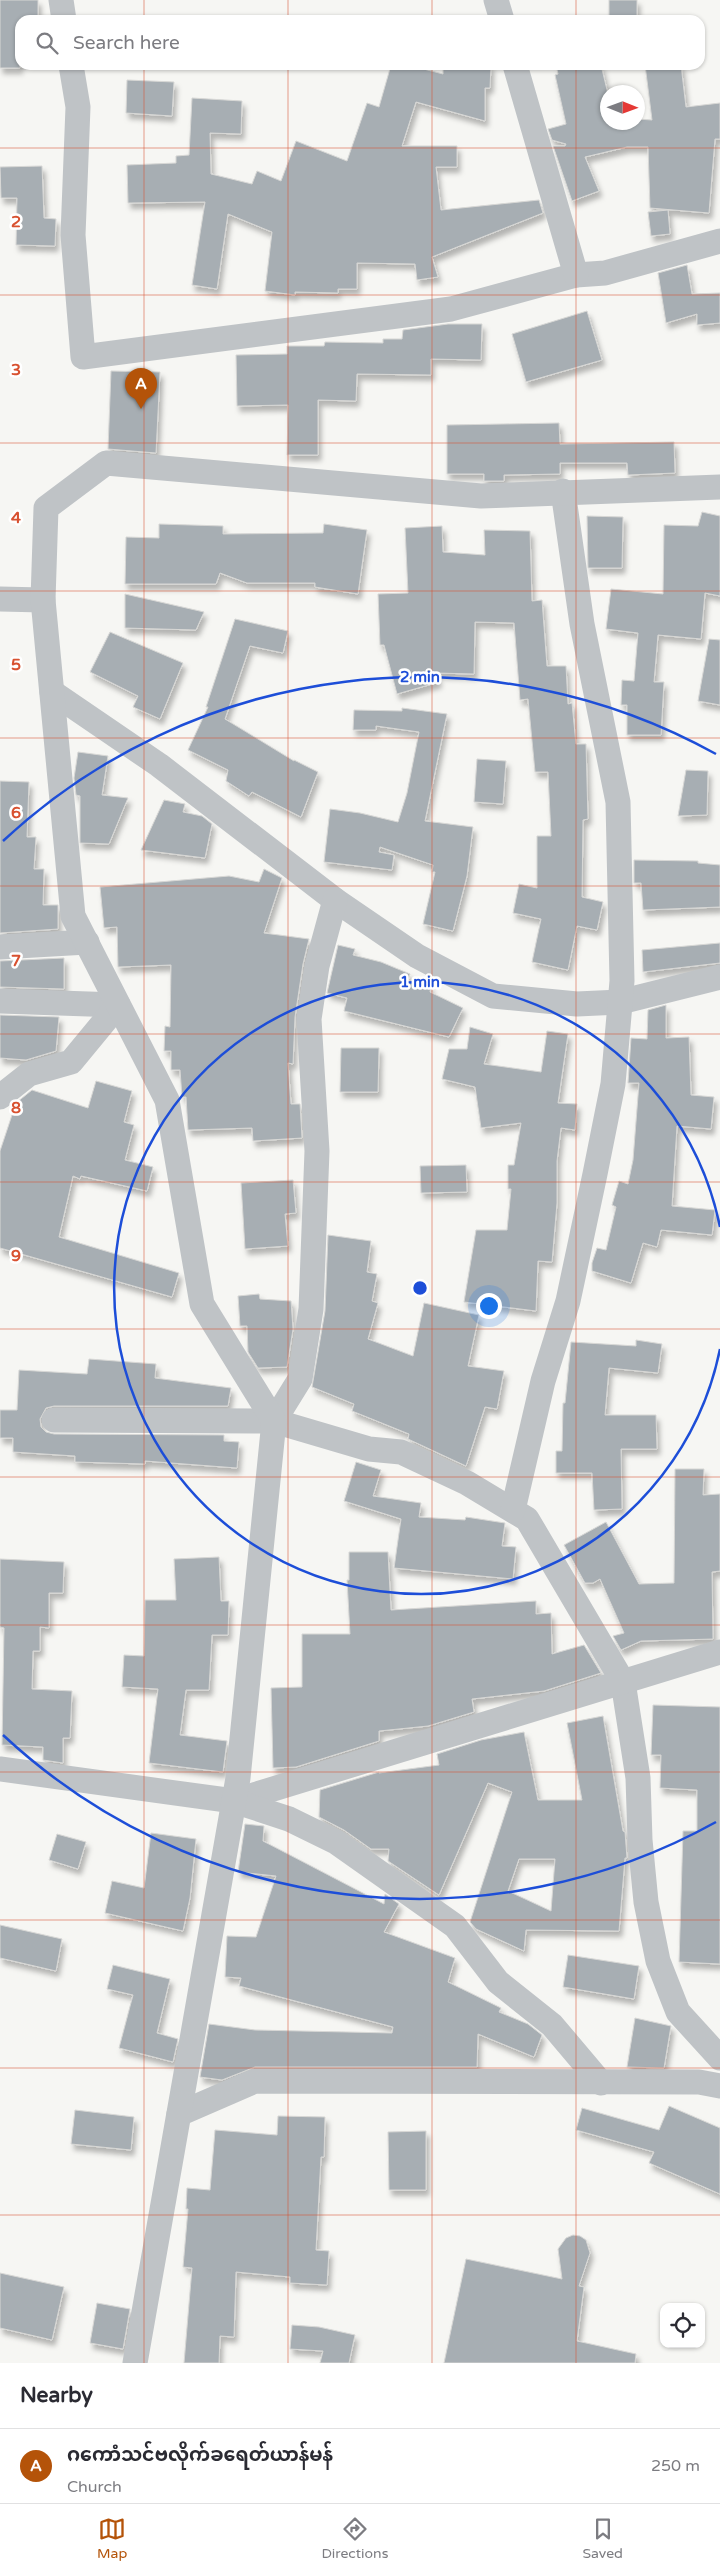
<!DOCTYPE html>
<html lang="en">
<head>
<meta charset="utf-8">
<style>
	:root { --surface:#fff; --page:#f2f2f3; --text:#2b2b33; --muted:#7c7c81; --line:#e1e1e2; --accent:#b45309 }
	body { margin:0; font-family:"Varela Round","Noto Sans Myanmar",sans-serif; background:var(--page); color:var(--text) }
	.controls { position:absolute; right:15px; bottom:15px; display:grid; overflow:hidden; border-radius:10px; box-shadow:0 1px 4px #0004 }
	.controls button { width:45px; height:45px; display:grid; place-items:center; padding:0; border:0; border-bottom:1px solid var(--line); background:var(--surface); color:var(--text); font:25px sans-serif }
	.compass { position:absolute; left:600px; top:85px; width:45px; height:45px; border-radius:50%; background:var(--surface); box-shadow:0 1px 4px #0004; rotate:91deg }
	.you { position:absolute; left:488px; top:1305px; width:18px; height:18px; margin:-12px; border:4px solid #fff; border-radius:50%; background:#1a73e8; box-shadow:0 0 0 8px #1a73e833 }
	.badge { display:grid; place-items:center; width:32px; height:32px; border-radius:50%; background:var(--accent); color:#fff; font-size:16px; font-weight:700 }
	.pin { position:absolute; translate:-50% -41px; filter:drop-shadow(0 1px 2px #0008) }
	.pin::after { content:''; position:absolute; top:26px; width:18px; height:15px; background:inherit; clip-path:polygon(0 0,100% 0,50% 100%) }
	.list { margin:0; padding:0; list-style:none }
	h2 { display:flex; justify-content:space-between; align-items:center; height:65px; margin:0; padding:0 20px; font-size:21px }
	h2 small { font-size:16px; font-weight:400; color:var(--muted) }
	.list li { display:grid; grid-template-columns:32px 1fr auto; gap:15px; align-items:center; box-sizing:border-box; height:75px; padding:0 20px; border-top:1px solid var(--line) }
	.list b { display:block; font-size:19px; white-space:nowrap }
	.list p { margin:0; font-size:16px; white-space:nowrap; color:var(--muted) }
	.list em { font-size:16px; font-style:normal; color:var(--muted) }
	.icon { flex:none; width:28px; height:28px; fill:none; stroke:currentColor; stroke-width:2; stroke-linecap:round; stroke-linejoin:round }
	.map { position:relative; flex:none; width:720px; height:2363px; overflow:hidden }
	.search { position:absolute; background:var(--surface); box-shadow:0 1px 4px #0004; left:15px; right:15px; top:15px; height:55px; display:flex; align-items:center; gap:12px; box-sizing:border-box; padding:0 18px; border-radius:15px; color:var(--muted); font-size:19px }
	.sheet { height:140px; background:var(--surface) }
	nav { display:flex; justify-content:space-around; align-items:center; box-sizing:border-box; height:70px; border-top:1px solid var(--line); background:var(--surface); font-size:14px; color:var(--muted) }
	nav a { display:grid; justify-items:center; gap:2px }
	nav .on { color:var(--accent) }
	.map>svg:first-child { display:block }
	.building { fill:#a7aeb3; stroke:#d7d7d5; fill-rule:evenodd; filter:url(#shadow) }
	.lines { fill:none; stroke-linecap:round; stroke-linejoin:round }
	.minor { stroke:#bfc3c6; stroke-width:25 }
	.grid { fill:none; stroke:#d85130; stroke-width:1; stroke-opacity:0.55 }
	.ring { fill:none; stroke:#1d4ed8; stroke-width:2.5 }
	.grid-label { font-size:16px; text-anchor:middle; font-weight:bold; fill:#d85130; stroke:#fff; stroke-width:5; stroke-linejoin:round; paint-order:stroke }
	.centre { fill:#1d4ed8; stroke:#fff; stroke-width:2.5 }
	.ring-label { font-size:15px; text-anchor:middle; font-weight:bold; fill:#1d4ed8; stroke:#fff; stroke-width:5; stroke-linejoin:round; paint-order:stroke }
</style>
</head>
<body>
<div class="map">
<svg width="720" height="2363" viewBox="0 0 720 2363">
	<defs>
		<filter id="shadow"><feDropShadow dx="3" dy="5.5" stdDeviation="2.5" flood-color="#0004"/></filter>
	</defs>
	<rect width="100%" height="100%" fill="#f6f6f3"/>
	<g class="building">
		<polygon points="0,0 38,0 38,20 20,20 20,68 0,68"/>
		<rect x="609" y="0" width="28" height="20"/>
		<polygon points="391,65 408,65 443,74 443,65 491,65 490,88 485,88 485,121 416,102 402,146 457,146 457,167 436,167 441,210 539,200 543,213 432,257 438,277 417,280 415,264 357,263 357,289 338,289 338,293 295,292 295,295 265,291 272,232 228,214 217,289 192,285 205,202 128,203 127,165 176,163 176,156 189,155 192,98 242,101 241,134 210,133 211,174 252,184 257,171 281,181 296,141 347,161 367,103 379,107"/>
		<polygon points="556,65 601,65 608,94 608,122 638,122 638,119 652,120 645,65 681,65 686,107 720,103 720,139 715,139 709,213 650,208 648,147 627,147 585,157 599,191 572,201 553,146 565,146 566,144 552,140 548,129 566,124 555,75 558,74"/>
		<polygon points="127,80 174,82 172,116 126,113"/>
		<polygon points="42,166 44,218 56,219 55,246 16,245 17,198 1,198 0,167"/>
		<polygon points="668,210 670,234 651,236 648,212"/>
		<polygon points="687,265 692,294 720,293 720,323 697,325 697,314 666,323 658,273"/>
		<polygon points="587,311 602,360 526,382 512,334"/>
		<polygon points="448,324 482,324 481,360 431,359 431,375 357,374 356,401 318,400 318,455 287,455 288,405 237,406 236,355 287,354 287,346 324,346 325,342 383,343 383,339 402,339 403,330"/>
		<polygon points="111,371 160,372 156,453 108,449"/>
		<polygon points="559,423 560,444 674,442 675,473 628,475 627,463 560,463 560,474 504,475 504,481 484,481 484,474 447,474 447,425"/>
		<polygon points="702,512 720,516 720,596 705,593 701,639 658,635 654,682 664,682 661,735 627,735 627,705 621,705 622,680 634,681 638,633 606,629 611,589 663,594 664,525 698,526"/>
		<polygon points="587,516 623,517 622,568 588,568"/>
		<polygon points="159,524 223,526 223,534 323,533 324,524 367,530 358,594 315,587 315,583 247,583 220,573 216,584 125,584 126,537 159,538"/>
		<polygon points="442,526 443,552 485,555 484,530 530,531 532,601 542,600 547,666 566,666 568,704 572,703 576,744 586,744 588,819 583,820 582,897 603,902 597,930 577,926 568,970 532,962 541,919 513,913 519,884 537,888 537,836 551,836 548,772 535,772 528,699 520,700 514,623 475,622 474,674 436,673 439,682 397,694 384,645 380,645 378,594 408,593 405,528"/>
		<polygon points="125,594 204,612 196,630 125,628"/>
		<polygon points="235,619 288,631 283,653 250,646 225,719 294,761 294,760 318,772 301,817 252,792 249,796 226,781 228,770 188,750 208,707 206,707"/>
		<polygon points="110,632 183,663 160,719 133,707 138,696 90,672"/>
		<polygon points="709,639 720,640 720,705 698,701"/>
		<polygon points="402,708 447,714 425,821 473,827 467,876 453,931 423,924 435,872 432,872 433,865 380,847 379,852 394,855 392,870 324,862 330,809 360,813 398,822 407,793 419,732 376,726 376,730 353,730 354,710 402,711"/>
		<polygon points="78,752 108,756 102,795 128,798 109,844 80,843 80,796 76,795 74,778"/>
		<polygon points="477,759 506,761 503,804 474,802"/>
		<polygon points="686,770 708,771 707,815 678,816"/>
		<polygon points="0,781 29,782 27,837 36,837 34,869 44,869 43,905 58,905 58,929 0,933"/>
		<polygon points="164,800 185,804 183,812 202,816 212,824 205,858 141,850"/>
		<polygon points="634,860 698,861 698,863 720,865 720,907 643,910 641,883 634,883"/>
		<polygon points="264,869 282,878 264,933 309,939 303,964 295,1017 293,1064 288,1063 291,1104 300,1104 302,1138 253,1141 252,1128 188,1130 186,1097 182,1097 180,1070 171,1070 171,1051 164,1051 165,1026 170,1027 171,965 118,967 117,927 104,928 100,887 229,876 259,882"/>
		<polygon points="720,943 720,963 643,972 642,950"/>
		<polygon points="338,945 355,949 353,955 381,962 410,974 408,981 431,986 430,992 463,1008 449,1037 344,1011 347,998 327,993"/>
		<polygon points="64,958 64,989 0,987 0,961"/>
		<polygon points="666,1005 666,1038 689,1037 691,1095 714,1097 711,1129 677,1126 672,1206 715,1210 712,1235 661,1230 657,1247 643,1243 631,1283 592,1271 592,1263 597,1248 606,1250 616,1207 612,1205 619,1181 628,1184 633,1160 639,1083 628,1083 631,1038 647,1039 648,1010"/>
		<polygon points="0,1015 59,1017 56,1051 26,1060 0,1058"/>
		<polygon points="470,1027 493,1034 484,1064 541,1072 547,1031 568,1034 558,1103 577,1104 575,1130 561,1128 557,1161 557,1203 552,1262 538,1261 536,1311 464,1302 476,1230 507,1230 511,1189 508,1189 508,1165 514,1165 521,1123 481,1128 475,1087 442,1079 449,1049 467,1049"/>
		<polygon points="341,1048 379,1048 378,1092 340,1092"/>
		<polygon points="96,1081 132,1091 124,1122 134,1125 125,1160 153,1167 147,1191 81,1176 80,1179 73,1176 59,1237 179,1273 172,1297 0,1248 0,1151 16,1103 32,1090 88,1108"/>
		<polygon points="466,1165 467,1192 421,1193 420,1166"/>
		<polygon points="293,1180 296,1213 285,1214 288,1246 245,1249 241,1183"/>
		<polygon points="328,1235 371,1241 367,1272 377,1274 372,1301 378,1303 368,1339 413,1356 424,1303 479,1315 468,1366 504,1371 497,1409 485,1407 466,1466 408,1439 409,1434 352,1411 354,1404 312,1387 325,1311"/>
		<polygon points="259,1294 260,1299 291,1301 293,1329 287,1367 258,1368 248,1352 247,1326 240,1326 238,1296"/>
		<polygon points="636,1340 662,1344 658,1373 609,1368 605,1415 656,1415 657,1449 621,1449 622,1509 594,1510 592,1473 556,1473 556,1451 562,1451 563,1403 565,1403 571,1342 636,1346"/>
		<polygon points="89,1359 156,1364 155,1378 231,1388 228,1406 54,1406 46,1408 40,1419 41,1427 46,1432 54,1434 224,1435 224,1441 239,1442 237,1468 145,1461 145,1464 75,1462 75,1456 13,1452 13,1438 0,1438 0,1410 17,1410 19,1370 87,1374"/>
		<polygon points="356,1462 381,1470 373,1496 421,1503 419,1517 465,1520 466,1517 505,1523 502,1546 516,1547 513,1579 394,1568 401,1519 344,1501"/>
		<polygon points="675,1469 704,1469 703,1495 720,1494 720,1571 712,1572 713,1639 641,1641 621,1650 613,1636 624,1633 600,1579 593,1583 585,1583 564,1545 606,1522 639,1584 674,1583"/>
		<polygon points="349,1552 388,1552 391,1610 536,1601 536,1614 551,1613 552,1654 584,1645 601,1673 544,1691 472,1699 474,1712 428,1726 379,1731 379,1741 296,1767 273,1768 271,1688 302,1687 302,1634 350,1634 347,1580 349,1580"/>
		<polygon points="219,1557 221,1601 229,1601 228,1635 212,1635 209,1690 186,1690 180,1735 227,1741 223,1772 149,1763 158,1689 122,1687 124,1655 144,1656 145,1600 176,1600 174,1559"/>
		<polygon points="0,1559 64,1562 63,1593 49,1593 49,1628 40,1627 40,1651 33,1651 32,1689 72,1691 70,1738 63,1738 63,1763 43,1760 43,1747 2,1745 4,1628 0,1627"/>
		<polygon points="653,1705 720,1707 720,1964 679,1962 683,1831 697,1831 697,1790 660,1788 661,1755 651,1755"/>
		<path d="M603 1716 623 1831 625 1832 627 1858H625L619 1931 526 1930 524 1951 476 1929 470 1922 512 1792 488 1783 439 1895 388 1861 389 1849H371L344 1830 319 1817 320 1790 379 1772V1773L439 1765 437 1754 481 1740 524 1732 538 1800H582L567 1723ZM519 1859H555L551 1911 508 1891Z"/>
		<polygon points="245,1824 264,1826 263,1841 384,1904 385,1894 399,1904 384,1932 455,1958 448,1982 501,2008 499,2012 528,2024 542,2035 534,2057 478,2034 477,2067 255,2067 222,2080 200,2077 209,2024 255,2030 392,2033 393,2027 239,1986 241,1978 225,1977 227,1936 256,1937 276,1876 238,1872"/>
		<polygon points="151,1833 196,1839 190,1898 183,1931 105,1913 112,1881 144,1888"/>
		<polygon points="57,1834 86,1842 78,1869 49,1860"/>
		<polygon points="0,1925 62,1939 56,1971 0,1958"/>
		<polygon points="568,1955 639,1966 634,1999 563,1987"/>
		<polygon points="113,1965 170,1979 157,2033 178,2039 173,2062 119,2048 133,1995 107,1989"/>
		<polygon points="635,2018 671,2026 664,2068 627,2067"/>
		<polygon points="669,2106 720,2128 720,2194 649,2163 654,2152 576,2130 582,2108 659,2130"/>
		<polygon points="75,2110 134,2117 131,2150 71,2144"/>
		<polygon points="278,2116 325,2117 324,2157 321,2157 316,2250 329,2251 327,2285 290,2283 290,2277 236,2272 234,2337 220,2336 219,2363 184,2363 192,2268 183,2267 188,2209 186,2209 187,2188 210,2190 215,2130 277,2135"/>
		<polygon points="426,2131 426,2190 389,2190 388,2132"/>
		<polygon points="573,2235 580,2236 586,2240 590,2253 579,2286 584,2287 577,2341 636,2354 635,2363 444,2363 466,2259 562,2279 558,2249 566,2238"/>
		<polygon points="0,2273 64,2287 52,2340 0,2328"/>
		<polygon points="97,2303 130,2309 123,2349 90,2343"/>
		<polygon points="292,2325 319,2327 355,2335 349,2363 320,2363 323,2351 290,2349"/>
	</g>
	<g class="lines">
		<g class="minor">
			<polyline points="61,0 64,20"/>
			<polyline points="496,0 502,20"/>
			<polyline points="71,65 78,107 73,235 83,357 451,309 576,275 605,273 720,241"/>
			<polyline points="515,65 576,275"/>
			<polyline points="0,599 43,600"/>
			<polyline points="52,692 159,765 335,900 417,956 493,996 577,1004 620,1002 720,977"/>
			<polyline points="0,947 87,942"/>
			<polyline points="0,1001 118,1005"/>
			<polyline points="0,1097 29,1074 71,1062 118,1005"/>
			<polyline points="54,1420 274,1421 369,1449 401,1452 467,1483 527,1519 623,1682 638,1778 640,1840 646,1902 658,1961 678,2012 720,2058"/>
			<polyline points="274,1421 300,1379 311,1309 317,1151 309,1019 317,966 335,900"/>
			<polyline points="513,1510 543,1381 568,1301 595,1174 613,1084 622,981 618,802 582,624 563,491"/>
			<polyline points="0,1769 234,1801 720,1652"/>
			<polyline points="234,1801 289,1819 336,1842 455,1926 498,1982 552,2025 601,2083"/>
			<polyline points="179,2114 255,2081 699,2082 720,2086"/>
			<polyline points="135,2363 238,1778 274,1421 202,1304 167,1100 73,916 43,600 46,508 106,463 481,496 720,487"/>
		</g>
	</g>
	<path class="grid" d="M144 0V20M288 0V20M432 0V20M576 0V20M144 65V2363M288 65V2363M432 65V2363M576 65V2363M0 148H720M0 295H720M0 443H720M0 591H720M0 738H720M0 886H720M0 1034H720M0 1182H720M0 1329H720M0 1477H720M0 1625H720M0 1772H720M0 1920H720M0 2068H720M0 2215H720"/>
	<g class="ring">
		<path d="M720 1349A306 306 0 1 1 720 1227"/>
		<path d="M716 1822A611 611 0 0 1 3 1735M3 841A611 611 0 0 1 716 754"/>
	</g>
	<g class="grid-label">
		<text x="16" y="227">2</text>
		<text x="16" y="375">3</text>
		<text x="16" y="523">4</text>
		<text x="16" y="670">5</text>
		<text x="16" y="818">6</text>
		<text x="16" y="966">7</text>
		<text x="16" y="1113">8</text>
		<text x="16" y="1261">9</text>
	</g>
	<circle cx="420" cy="1288" r="8" class="centre"/>
	<g class="ring-label">
		<text x="420" y="682">2 min</text>
		<text x="420" y="987">1 min</text>
	</g>
</svg>
<div class="controls">
<button><svg class="icon" aria-label="locate" viewBox="0 0 24 24"><circle cx="12" cy="12" r="6"/><path d="M12 2v4M12 18v4M2 12h4M18 12h4"/></svg></button>
</div>
<svg class="compass" viewBox="-18 -18 36 36"><path d="M0-13l5 13h-10z" fill="#e53935"/><path d="M0 13l5-13h-10z" fill="#7c7c81"/></svg>
<div class="you"></div>
<div class="pin badge" style="left:141px;top:409px">A</div>
<div class="search"><svg class="icon" aria-label="search" viewBox="0 0 24 24"><circle cx="10" cy="10" r="6"/><path d="M15 15l6 6"/></svg>Search here</div>
</div>
<section class="sheet">
<h2>Nearby<small></small></h2>
<ul class="list">
<li><span class="badge">A</span><div><b>ဂကောံသင်ဗလိုက်ခရေတ်ယာန်မန်</b><p>Church</p></div><em>250 m</em></li>
</ul>
</section>
<nav>
<a class="on"><svg class="icon" aria-label="map" viewBox="0 0 24 24"><path d="M3 6l6-2 6 2 6-2v14l-6 2-6-2-6 2zM9 4v14M15 6v14"/></svg>Map</a>
<a><svg class="icon" aria-label="directions" viewBox="0 0 24 24"><path d="M12 3l9 9-9 9-9-9zM9 14v-3h6M13 9l2 2-2 2"/></svg>Directions</a>
<a><svg class="icon" aria-label="saved" viewBox="0 0 24 24"><path d="M7 4h10v16l-5-4-5 4z"/></svg>Saved</a>
</nav>
</body>
</html>
